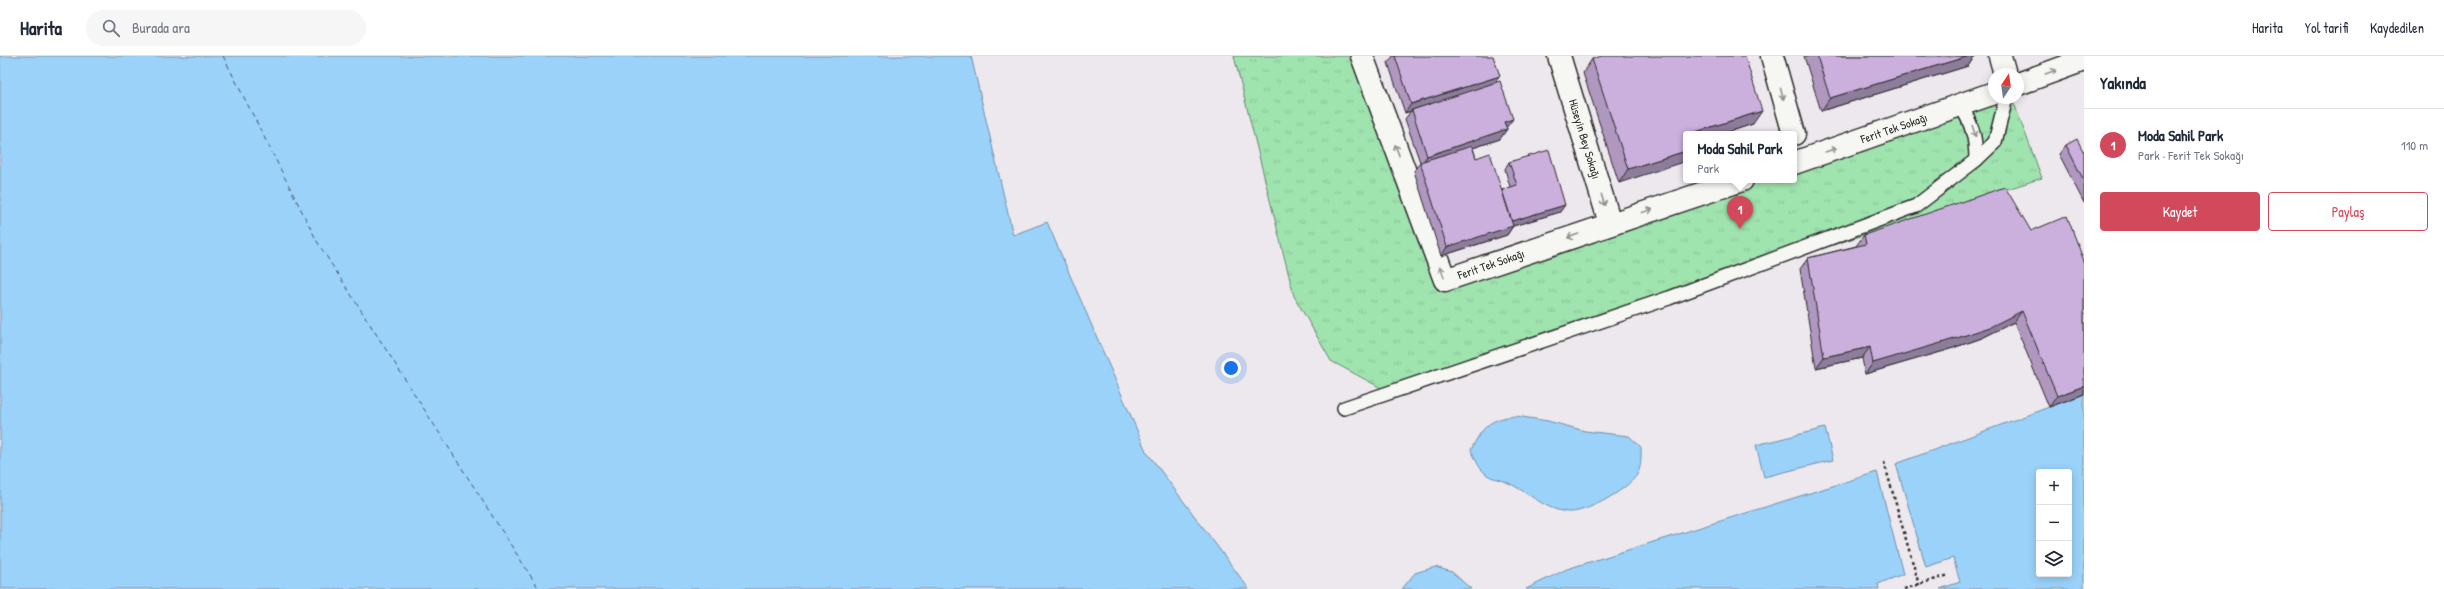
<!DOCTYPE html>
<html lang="tr">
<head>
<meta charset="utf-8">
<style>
	:root { --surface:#fff; --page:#f6f6f7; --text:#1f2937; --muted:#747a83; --line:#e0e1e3; --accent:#d1495b }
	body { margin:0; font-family:"Patrick Hand",sans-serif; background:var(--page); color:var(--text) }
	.controls { position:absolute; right:12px; bottom:12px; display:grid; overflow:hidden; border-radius:4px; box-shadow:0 2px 10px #0003 }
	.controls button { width:36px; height:36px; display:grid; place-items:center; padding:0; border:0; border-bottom:1px solid var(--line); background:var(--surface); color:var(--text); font:20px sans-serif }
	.compass { position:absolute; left:1988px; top:12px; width:36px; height:36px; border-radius:50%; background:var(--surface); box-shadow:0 2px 10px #0003; rotate:13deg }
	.you { position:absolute; left:1231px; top:312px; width:14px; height:14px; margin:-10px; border:3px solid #fff; border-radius:50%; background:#1a73e8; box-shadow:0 0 0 6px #1a73e833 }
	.badge { display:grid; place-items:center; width:26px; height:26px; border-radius:50%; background:var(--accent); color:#fff; font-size:13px; font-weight:700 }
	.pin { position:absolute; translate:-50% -33px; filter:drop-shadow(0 1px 2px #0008) }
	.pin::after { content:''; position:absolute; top:21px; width:14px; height:12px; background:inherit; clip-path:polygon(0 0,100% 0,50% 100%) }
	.popup { position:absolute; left:1683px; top:75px; width:114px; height:52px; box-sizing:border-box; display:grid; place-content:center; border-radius:4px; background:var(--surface); filter:drop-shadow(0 1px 3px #0005); font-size:13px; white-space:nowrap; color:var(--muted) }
	.popup b { font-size:15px; color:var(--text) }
	.popup::after { content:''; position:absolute; left:50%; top:100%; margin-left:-8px; border:8px solid transparent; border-top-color:var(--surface) }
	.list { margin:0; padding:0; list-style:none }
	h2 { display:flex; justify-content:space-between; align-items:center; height:52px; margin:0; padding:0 16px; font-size:17px }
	h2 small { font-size:13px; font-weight:400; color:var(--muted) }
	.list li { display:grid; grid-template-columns:26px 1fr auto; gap:12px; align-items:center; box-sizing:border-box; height:72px; padding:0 16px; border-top:1px solid var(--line) }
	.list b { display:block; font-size:15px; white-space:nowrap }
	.list p { margin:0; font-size:13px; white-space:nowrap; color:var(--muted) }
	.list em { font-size:13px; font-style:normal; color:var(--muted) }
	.actions { display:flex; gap:8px; padding:12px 16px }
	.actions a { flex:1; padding:9px 0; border:1px solid var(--accent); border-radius:4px; text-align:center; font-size:14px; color:var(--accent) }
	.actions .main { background:var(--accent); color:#fff }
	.icon { flex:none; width:22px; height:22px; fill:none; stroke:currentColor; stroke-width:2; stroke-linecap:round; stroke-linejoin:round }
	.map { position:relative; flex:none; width:2084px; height:533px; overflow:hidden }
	header { display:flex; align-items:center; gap:24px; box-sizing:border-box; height:56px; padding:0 20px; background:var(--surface); border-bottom:1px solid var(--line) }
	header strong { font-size:19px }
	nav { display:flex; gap:22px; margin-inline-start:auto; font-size:14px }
	.search { width:280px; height:36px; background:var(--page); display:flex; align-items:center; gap:10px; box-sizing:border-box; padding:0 14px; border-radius:22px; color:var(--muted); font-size:15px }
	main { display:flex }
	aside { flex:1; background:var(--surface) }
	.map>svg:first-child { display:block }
	.park { fill:url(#park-tufts); stroke:#65876d }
	.water { fill:#9bd2fa; stroke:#6e8fa7; fill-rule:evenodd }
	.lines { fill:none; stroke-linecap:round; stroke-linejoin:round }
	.ferry { stroke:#47555f; stroke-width:1; stroke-dasharray:5 4; stroke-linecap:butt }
	.service-casing { stroke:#2b2b2b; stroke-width:16 }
	.minor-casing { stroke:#2b2b2b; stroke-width:25 }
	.path { stroke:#2b2b2b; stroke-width:2.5; stroke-dasharray:3 3; stroke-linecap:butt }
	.service { stroke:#f6f6f2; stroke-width:13 }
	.minor { stroke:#f6f6f2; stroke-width:22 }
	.wall { fill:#af97bf; stroke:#2b2b2b }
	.shaded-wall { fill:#8e7b9b; stroke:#2b2b2b }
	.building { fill:#cbb0de; stroke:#2b2b2b }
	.oneway { stroke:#90908e }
	.labels { text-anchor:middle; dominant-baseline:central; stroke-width:3; stroke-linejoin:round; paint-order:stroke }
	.street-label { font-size:12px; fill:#2b2b2b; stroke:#f6f6f2 }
</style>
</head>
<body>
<header>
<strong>Harita</strong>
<div class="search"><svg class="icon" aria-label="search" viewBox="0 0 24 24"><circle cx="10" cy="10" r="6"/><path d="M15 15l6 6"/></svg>Burada ara</div>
<nav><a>Harita</a><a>Yol tarifi</a><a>Kaydedilen</a></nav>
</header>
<main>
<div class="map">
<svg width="2084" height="533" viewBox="0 0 2084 533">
	<defs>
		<pattern id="park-tufts" width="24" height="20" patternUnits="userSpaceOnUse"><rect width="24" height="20" fill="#9fe3af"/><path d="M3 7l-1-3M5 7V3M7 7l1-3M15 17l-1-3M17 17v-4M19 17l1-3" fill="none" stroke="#89c397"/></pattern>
	</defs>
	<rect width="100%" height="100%" fill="#ede8ee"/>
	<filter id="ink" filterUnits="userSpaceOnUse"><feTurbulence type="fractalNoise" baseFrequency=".025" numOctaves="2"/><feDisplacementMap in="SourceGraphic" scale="8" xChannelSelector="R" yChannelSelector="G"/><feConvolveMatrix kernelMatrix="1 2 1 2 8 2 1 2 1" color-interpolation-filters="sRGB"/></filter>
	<g filter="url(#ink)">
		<polygon class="park" points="1234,0 1362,0 1445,224 1743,124 1794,124 1794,107 1994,42 2012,42 2042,122 1383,333 1331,305 1294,240"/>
		<g class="water">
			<polygon points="0,0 971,0 1013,179 1047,166 1146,395 1249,533 0,533"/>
			<path d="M2084 338V533H1940L1960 526 1953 502 1926 511 1896 408ZM2039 416H2069V518H2039Z"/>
			<path d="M1516 360 1548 365 1585 375 1629 380 1641 391C1641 400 1642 412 1636 420 1625 435 1585 458 1567 456 1542 453 1527 434 1504 425 1497 422 1491 423 1485 417 1478 412 1475 401 1471 394 1482 371 1490 362 1516 360Z"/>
			<polygon points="1825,372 1833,404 1764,421 1756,389"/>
			<polygon points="1877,416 1903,518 1878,528 1879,533 1526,533 1567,513"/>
			<polygon points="1435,511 1452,516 1471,533 1402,533 1415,517"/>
		</g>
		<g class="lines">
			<polyline class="ferry" points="223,0 318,187 539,533"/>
			<g class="service-casing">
				<g id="service">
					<path d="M1960 49C1972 67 1976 82 1976 104"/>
					<polyline points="1344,352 1669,242 1916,150 1976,104 1995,86 2006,42"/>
				</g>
			</g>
			<g class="minor-casing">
				<g id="minor">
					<polyline points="1362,0 1445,224 1742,124"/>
					<polyline points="1559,0 1610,167"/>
					<polyline points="1772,0 1794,78"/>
					<polyline points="2000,0 2005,18"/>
					<polyline points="2018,28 2084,4"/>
					<polyline points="1794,107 1994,37"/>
				</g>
			</g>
			<g class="path">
				<polyline points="1884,406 1919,529"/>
				<polyline points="1904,533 1949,519"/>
			</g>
			<use href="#service" class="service"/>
			<use href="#minor" class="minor"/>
		</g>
		<g class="wall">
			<polygon points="1393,0 1395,0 1495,27 1507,73 1500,83 1473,92 1476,102 1502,134 1510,131 1505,113 1509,106 1560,156 1513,170 1507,179 1441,200 1414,115 1420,106 1405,63 1411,55 1405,57 1388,7"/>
			<polygon points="1804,0 1975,0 1968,10 1821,55"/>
			<polygon points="1592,3 1753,68 1722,78 1686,78 1619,127 1583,17"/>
			<polygon points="2066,89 2083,95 2084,95 2084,147 2059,98"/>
			<polygon points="2031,175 2084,205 2084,338 2049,351 2014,266 1982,282 1944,295 1865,318 1862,302 1816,312 1800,213 1808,202 1856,190 1864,179"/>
		</g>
		<g class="shaded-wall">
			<polygon points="1969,0 1975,0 1968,10 1821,55 1830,42"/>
			<polygon points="1500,20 1493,29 1412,54 1411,55 1405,57 1411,48"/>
			<polygon points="1762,55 1753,68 1722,78 1691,78 1692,77"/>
			<polygon points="1513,63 1506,72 1504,66"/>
			<polygon points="1507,73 1500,83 1421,109 1427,100"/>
			<polygon points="1686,95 1686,105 1619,127 1628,113"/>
			<polygon points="1565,149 1560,156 1513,170 1507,179 1441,200 1447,191 1511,165"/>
			<polygon points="2022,255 2014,266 1982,282 1944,295 1865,318 1873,307"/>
			<polygon points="1870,291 1862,302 1816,312 1824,301"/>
			<polygon points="2084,330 2084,338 2049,351 2057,340"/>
		</g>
		<g class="building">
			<polygon points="1395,0 1493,0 1500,20 1411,48"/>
			<polygon points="1602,0 1745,0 1762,55 1692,77 1692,78 1686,78 1686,95 1628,113 1592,3"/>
			<polygon points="1817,0 1969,0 1830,42"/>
			<polygon points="1500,25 1513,63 1504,66 1507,73 1427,100 1412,54"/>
			<polygon points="2077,83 2083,95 2084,95 2084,125 2066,89"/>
			<polygon points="1472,90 1476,102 1490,97 1513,170 1447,191 1420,106"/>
			<polygon points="1549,94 1565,149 1512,165 1502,134 1517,129 1509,106"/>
			<polygon points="2005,131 2031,175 2067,160 2084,205 2084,330 2057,340 2022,255 1990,271 1951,284 1873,307 1870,291 1824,301 1808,202 1866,188 1864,179"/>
		</g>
		<defs><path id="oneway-shaft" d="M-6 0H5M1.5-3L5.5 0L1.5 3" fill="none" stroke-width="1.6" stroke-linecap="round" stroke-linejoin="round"/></defs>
		<g class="oneway">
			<use href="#oneway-shaft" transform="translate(2051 16) rotate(-20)"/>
			<use href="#oneway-shaft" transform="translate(1782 38) rotate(75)"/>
			<use href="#oneway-shaft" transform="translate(1974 75) rotate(72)"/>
			<use href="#oneway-shaft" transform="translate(1397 94) rotate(-110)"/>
			<use href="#oneway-shaft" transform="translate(1831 94) rotate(-19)"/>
			<use href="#oneway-shaft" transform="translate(1603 144) rotate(73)"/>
			<use href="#oneway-shaft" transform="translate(1647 155) rotate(-18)"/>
			<use href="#oneway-shaft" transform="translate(1573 180) rotate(161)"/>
			<use href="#oneway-shaft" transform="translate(1442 216) rotate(-110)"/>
		</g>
	</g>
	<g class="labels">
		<g class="street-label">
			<text transform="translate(1894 72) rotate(-19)">Ferit Tek Sokağı</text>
			<text transform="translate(1585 83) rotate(73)">Hüseyin Bey Sokağı</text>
			<text transform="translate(1491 208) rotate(-19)">Ferit Tek Sokağı</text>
		</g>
	</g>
</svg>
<div class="controls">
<button>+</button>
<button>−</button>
<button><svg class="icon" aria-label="layers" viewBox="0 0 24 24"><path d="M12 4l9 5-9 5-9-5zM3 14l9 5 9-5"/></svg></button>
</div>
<svg class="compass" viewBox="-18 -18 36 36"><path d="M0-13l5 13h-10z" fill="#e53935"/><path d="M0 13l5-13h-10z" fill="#747a83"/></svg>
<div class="you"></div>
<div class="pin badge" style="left:1740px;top:173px">1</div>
<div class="popup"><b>Moda Sahil Park</b>Park</div>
</div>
<aside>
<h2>Yakında<small></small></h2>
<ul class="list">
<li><span class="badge">1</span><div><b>Moda Sahil Park</b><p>Park · Ferit Tek Sokağı</p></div><em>110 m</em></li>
</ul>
<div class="actions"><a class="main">Kaydet</a><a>Paylaş</a></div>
</aside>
</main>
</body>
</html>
